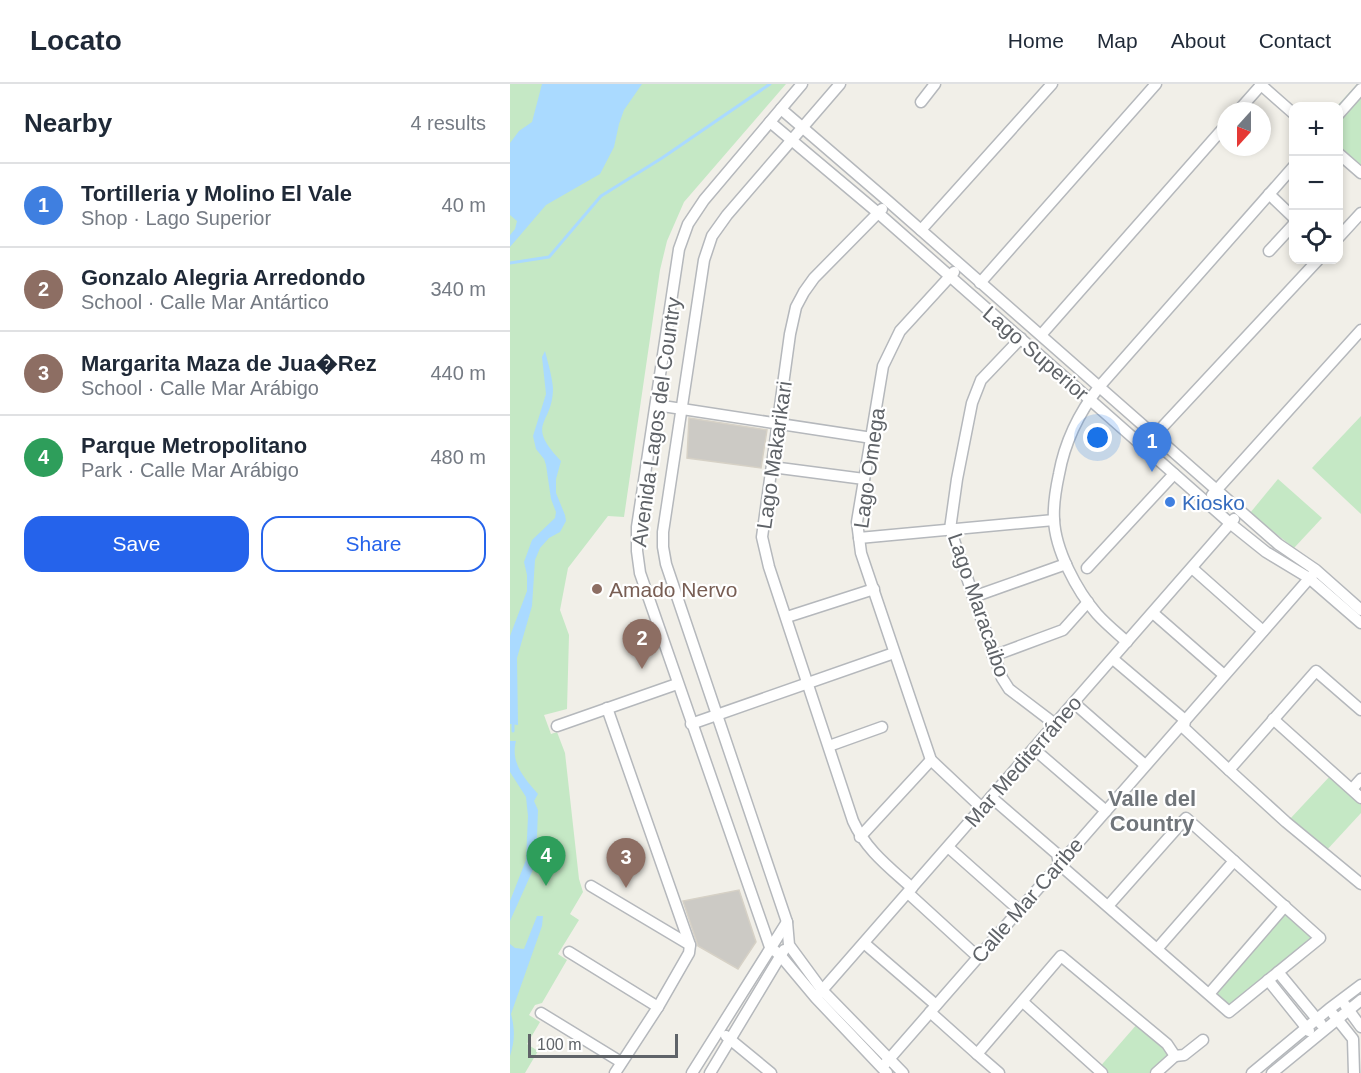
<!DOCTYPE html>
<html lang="en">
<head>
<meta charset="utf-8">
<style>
	:root { --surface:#fff; --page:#f2f2f3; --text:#1f2937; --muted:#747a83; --line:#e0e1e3; --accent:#2563eb }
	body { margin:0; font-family:Arial,sans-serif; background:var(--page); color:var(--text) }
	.controls { position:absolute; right:18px; top:18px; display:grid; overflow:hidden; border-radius:12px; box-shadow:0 3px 9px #0003 }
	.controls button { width:54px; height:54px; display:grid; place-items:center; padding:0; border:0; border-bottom:2px solid var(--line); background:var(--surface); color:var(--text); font:30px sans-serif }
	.compass { position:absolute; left:707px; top:18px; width:54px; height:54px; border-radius:50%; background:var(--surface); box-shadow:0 3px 9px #0003; rotate:201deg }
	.scale { position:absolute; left:18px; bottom:15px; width:150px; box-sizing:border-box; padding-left:6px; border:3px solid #5f6368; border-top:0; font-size:16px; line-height:21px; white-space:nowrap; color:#5f6368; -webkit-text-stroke:4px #fff; paint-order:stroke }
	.you { position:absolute; left:588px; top:354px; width:21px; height:21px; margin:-15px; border:4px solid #fff; border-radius:50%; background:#1a73e8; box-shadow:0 0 0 9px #1a73e833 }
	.badge { display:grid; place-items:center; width:39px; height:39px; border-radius:50%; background:var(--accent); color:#fff; font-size:20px; font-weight:700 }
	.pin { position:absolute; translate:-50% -50px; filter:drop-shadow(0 2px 3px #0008) }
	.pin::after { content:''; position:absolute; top:32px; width:21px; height:18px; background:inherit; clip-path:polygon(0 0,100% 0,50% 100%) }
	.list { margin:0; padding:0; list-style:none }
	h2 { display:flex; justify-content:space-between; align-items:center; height:78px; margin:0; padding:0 24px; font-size:26px }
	h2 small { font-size:20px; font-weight:400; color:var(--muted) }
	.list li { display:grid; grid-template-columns:39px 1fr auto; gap:18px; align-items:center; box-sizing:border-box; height:84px; padding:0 24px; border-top:2px solid var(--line) }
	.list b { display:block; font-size:22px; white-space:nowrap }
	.list p { margin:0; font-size:20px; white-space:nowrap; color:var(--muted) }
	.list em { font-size:20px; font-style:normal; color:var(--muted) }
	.actions { display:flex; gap:12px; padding:18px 24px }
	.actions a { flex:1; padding:14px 0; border:2px solid var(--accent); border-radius:18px; text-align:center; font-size:21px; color:var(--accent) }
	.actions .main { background:var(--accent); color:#fff }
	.icon { flex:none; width:33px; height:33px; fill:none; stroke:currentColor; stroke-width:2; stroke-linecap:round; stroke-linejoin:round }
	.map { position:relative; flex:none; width:851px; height:989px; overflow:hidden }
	header { display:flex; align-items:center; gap:36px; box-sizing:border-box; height:84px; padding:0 30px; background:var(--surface); border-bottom:2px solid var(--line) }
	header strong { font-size:28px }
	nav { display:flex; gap:33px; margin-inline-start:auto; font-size:21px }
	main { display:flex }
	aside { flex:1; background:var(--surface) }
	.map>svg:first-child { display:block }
	.green { fill:#c5e8c5 }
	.water { fill:#aadaff }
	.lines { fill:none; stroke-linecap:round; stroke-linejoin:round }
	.stream { stroke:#aadaff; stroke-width:3 }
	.building { fill:#cccac5; stroke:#d6d1c6; stroke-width:1.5 }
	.minor-casing { stroke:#b5b8bc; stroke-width:13 }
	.minor { stroke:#fff; stroke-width:10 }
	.shop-dot { fill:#3f7fe0; stroke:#fff; stroke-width:2 }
	.education-dot { fill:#8d6e63; stroke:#fff; stroke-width:2 }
	.labels { text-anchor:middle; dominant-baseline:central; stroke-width:4.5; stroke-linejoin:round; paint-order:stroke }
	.street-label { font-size:21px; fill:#5f6368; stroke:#fff }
	.shop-label { font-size:21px; fill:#366cbe; stroke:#fff; text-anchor:start }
	.education-label { font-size:21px; fill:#785e54; stroke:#fff; text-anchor:start }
	.neighbourhood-label { font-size:22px; font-weight:bold; fill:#70757a; stroke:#fff }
</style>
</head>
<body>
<header>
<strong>Locato</strong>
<nav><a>Home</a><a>Map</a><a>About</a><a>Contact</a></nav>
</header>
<main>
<aside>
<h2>Nearby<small>4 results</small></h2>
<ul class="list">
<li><span class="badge" style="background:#3f7fe0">1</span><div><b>Tortilleria y Molino El Vale</b><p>Shop · Lago Superior</p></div><em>40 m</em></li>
<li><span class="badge" style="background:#8d6e63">2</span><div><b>Gonzalo Alegria Arredondo</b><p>School · Calle Mar Antártico</p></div><em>340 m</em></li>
<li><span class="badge" style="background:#8d6e63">3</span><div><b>Margarita Maza de Jua�Rez</b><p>School · Calle Mar Arábigo</p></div><em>440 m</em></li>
<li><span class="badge" style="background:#2e9e5b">4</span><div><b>Parque Metropolitano</b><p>Park · Calle Mar Arábigo</p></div><em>480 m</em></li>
</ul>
<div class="actions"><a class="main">Save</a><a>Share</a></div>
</aside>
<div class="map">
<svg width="851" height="989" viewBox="0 0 851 989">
	<rect width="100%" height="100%" fill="#f1efe8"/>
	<g class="green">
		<polygon points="0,0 276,0 174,118 157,157 150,186 114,433 98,432 58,484 50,526 59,551 57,625 34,631 41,650 47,648 55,669 69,795 73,808 60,830 69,836 48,870 57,876 32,919 25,921 19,931 30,938 17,960 28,967 15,989 0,989"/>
		<polygon points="847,0 851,0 851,86 829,66 828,22 827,22"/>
		<polygon points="851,332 851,430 802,384"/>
		<polygon points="768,395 812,434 784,464 740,429"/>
		<polygon points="822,690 851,716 851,729 815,768 779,736"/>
		<polygon points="770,819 806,851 716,927 694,907"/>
		<polygon points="628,939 660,971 639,989 593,989 588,985"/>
	</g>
	<g class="water">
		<polygon points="32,0 132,0 114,26 109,40 104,63 90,90 36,121 0,163 0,151 5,145 7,137 0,131 0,59 9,47 22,38"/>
		<path d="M35 267C38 279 42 292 43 304 43 342 14 338 51 377L46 395V409L55 431 56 437 50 448 39 454 30 464 25 476 22 522 7 574 8 641 0 640V552L17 507V491L14 478 22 456 45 434 46 428 41 415 36 381 34 375 26 365 23 352 36 310 32 273Z"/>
		<path d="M0 657H6C0 679 15 695 28 710L24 717 28 726 26 779 0 837V817L16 776 18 732 16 713 0 688Z"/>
		<path d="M27 832H33L32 842 1 930C5 945 5 957 0 972V860L5 864 14 865Z"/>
	</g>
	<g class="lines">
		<g class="stream">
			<polyline points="0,179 39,173 91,112 152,74 260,0"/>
			<polyline points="3,647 3,641"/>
		</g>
	</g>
	<g class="building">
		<polygon points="179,334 257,346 251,384 177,374"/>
		<polygon points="229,806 246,858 228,885 188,862 173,817"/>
	</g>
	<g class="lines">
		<g class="minor-casing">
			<g id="minor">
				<polyline points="292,0 194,116 178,140 169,165 127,443 127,467 130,489 260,863 270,871 306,914 377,989"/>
				<polyline points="330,0 217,131 202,152 194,176 153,448 153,463 156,480 277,838 279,861 312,906 393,989"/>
				<polyline points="750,0 784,30"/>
				<polyline points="411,18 425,0"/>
				<polyline points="271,25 379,118 768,460 806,486 851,526"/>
				<polyline points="728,27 752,0"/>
				<polyline points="828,31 851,5"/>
				<polyline points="260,38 367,128 721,440 756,468 799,494 851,539"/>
				<polyline points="828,69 851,89"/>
				<polyline points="759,110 784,134"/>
				<path d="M372 125 304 194 294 208 286 223 280 250 252 453 259 483 343 737C356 766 379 783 402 804"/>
				<polyline points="411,146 542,0"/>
				<polyline points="828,154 851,129"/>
				<polyline points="759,167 784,140"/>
				<polyline points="444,188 390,247 373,282 347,438 351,469 421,676 472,724"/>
				<polyline points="470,199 646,0"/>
				<polyline points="531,251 716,41"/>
				<polyline points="511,254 471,296 462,319 447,395 440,445 492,594 499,605 545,640"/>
				<polyline points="146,321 362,354"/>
				<polyline points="644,352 808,176"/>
				<polyline points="262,383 354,395"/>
				<polyline points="702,411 851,246"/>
				<polyline points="349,454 544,436"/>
				<polyline points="577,484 664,390"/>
				<polyline points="682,484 753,547"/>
				<polyline points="463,513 556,480"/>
				<polyline points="643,529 714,591"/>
				<polyline points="277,533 364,505"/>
				<path d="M617 558C607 549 596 540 587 530 567 507 545 466 544 435 543 420 546 404 549 390 555 357 568 330 589 303L784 82"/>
				<polyline points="483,572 553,546 578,518"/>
				<polyline points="603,575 675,636 674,644 719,686"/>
				<polyline points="564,619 635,681"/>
				<polyline points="97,624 180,861 179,869 148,923 105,989"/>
				<polyline points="851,626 806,587 719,686 776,738 851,800"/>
				<polyline points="763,635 851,714"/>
				<polyline points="181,640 384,569"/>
				<polyline points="47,642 167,600"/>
				<polyline points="319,662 372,643"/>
				<polyline points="524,665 596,727"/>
				<polyline points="842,705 851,695"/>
				<polyline points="481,713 547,770 549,780 719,928 810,854 676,734 598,822"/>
				<polyline points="350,753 421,676"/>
				<polyline points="438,763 509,826"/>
				<polyline points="81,802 180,861"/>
				<polyline points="398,809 468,873"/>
				<polyline points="354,859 426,921"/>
				<polyline points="647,865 724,777"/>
				<polyline points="59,868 148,923"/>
				<polyline points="768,888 811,940"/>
				<polyline points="758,896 799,947"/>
				<polyline points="699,910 775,822"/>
				<polyline points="308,911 724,435"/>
				<polyline points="513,918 592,989"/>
				<polyline points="835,921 851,943"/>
				<polyline points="420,928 467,970"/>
				<polyline points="31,929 111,978"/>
				<polyline points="823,930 843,955 844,989"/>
				<polyline points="216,952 261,989"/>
				<polyline points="665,972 674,971 693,956"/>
				<polyline points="374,981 804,489"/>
				<polyline points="182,989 277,838"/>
				<polyline points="200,989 274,866"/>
				<polyline points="489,989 467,970 551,872 657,960 665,972 646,989"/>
				<polyline points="742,989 819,925 851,901"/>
				<polyline points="762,989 851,916"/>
			</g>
		</g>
		<use href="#minor" class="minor"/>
	</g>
	<circle class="shop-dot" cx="660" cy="418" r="6"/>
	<circle class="education-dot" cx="87" cy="505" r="6"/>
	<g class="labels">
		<g class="street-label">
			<text transform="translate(526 269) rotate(41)">Lago Superior</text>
			<text transform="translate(146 338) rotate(-82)">Avenida Lagos del Country</text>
			<text transform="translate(264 371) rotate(-82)">Lago Makarikari</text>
			<text transform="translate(359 384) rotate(-82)">Lago Omega</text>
			<text transform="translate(469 521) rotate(71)">Lago Maracaibo</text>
			<text transform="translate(513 677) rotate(-49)">Mar Mediterráneo</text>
			<text transform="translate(517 816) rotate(-49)">Calle Mar Caribe</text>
		</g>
		<g class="shop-label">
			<text x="672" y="418">Kiosko</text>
		</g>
		<g class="education-label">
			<text x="99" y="505">Amado Nervo</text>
		</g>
		<g class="neighbourhood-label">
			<text x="642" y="714">Valle del<tspan x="642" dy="25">Country</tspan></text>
		</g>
	</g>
</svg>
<div class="controls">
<button>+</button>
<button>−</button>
<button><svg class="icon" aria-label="locate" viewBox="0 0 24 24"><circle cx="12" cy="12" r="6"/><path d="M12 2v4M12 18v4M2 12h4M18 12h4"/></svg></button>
</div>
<svg class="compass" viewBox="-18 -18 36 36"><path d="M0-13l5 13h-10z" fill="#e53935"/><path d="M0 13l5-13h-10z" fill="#747a83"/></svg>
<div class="scale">100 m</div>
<div class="you"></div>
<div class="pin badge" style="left:642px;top:388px;background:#3f7fe0">1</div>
<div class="pin badge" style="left:132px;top:585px;background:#8d6e63">2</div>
<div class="pin badge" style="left:116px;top:804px;background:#8d6e63">3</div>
<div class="pin badge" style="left:36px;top:802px;background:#2e9e5b">4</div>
</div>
</main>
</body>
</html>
